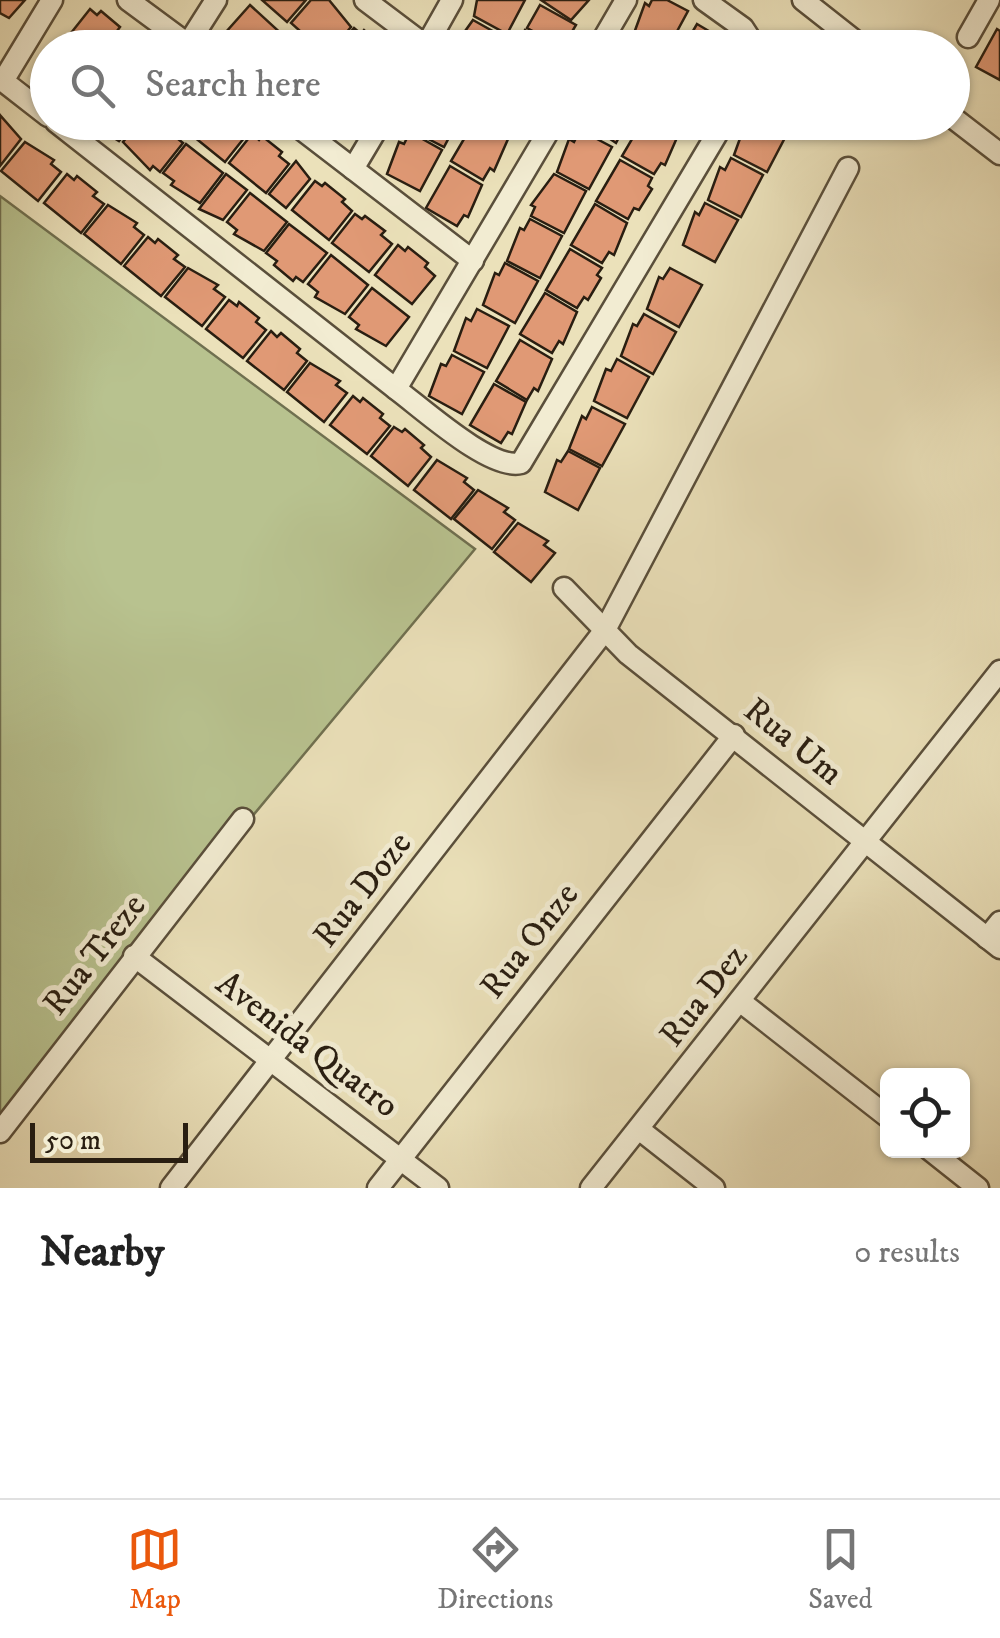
<!DOCTYPE html>
<html lang="en">
<head>
<meta charset="utf-8">
<style>
	:root { --surface:#fff; --page:#f6f6f6; --text:#222; --muted:#767676; --line:#e0e0e0; --accent:#ea580c }
	body { margin:0; font-family:"IM FELL DW Pica",serif; background:var(--page); color:var(--text) }
	.controls { position:absolute; right:30px; bottom:30px; display:grid; overflow:hidden; border-radius:15px; box-shadow:0 2px 8px #0004 }
	.controls button { width:90px; height:90px; display:grid; place-items:center; padding:0; border:0; border-bottom:2px solid var(--line); background:var(--surface); color:var(--text); font:50px sans-serif }
	.scale { position:absolute; left:30px; bottom:25px; width:158px; box-sizing:border-box; padding-left:10px; border:5px solid #291e11; border-top:0; font-size:28px; line-height:35px; white-space:nowrap; color:#291e11; -webkit-text-stroke:8px #f2ecd2; paint-order:stroke }
	.list { margin:0; padding:0; list-style:none }
	h2 { display:flex; justify-content:space-between; align-items:center; height:130px; margin:0; padding:0 40px; font-size:42px }
	h2 small { font-size:32px; font-weight:400; color:var(--muted) }
	.icon { flex:none; width:55px; height:55px; fill:none; stroke:currentColor; stroke-width:2; stroke-linecap:round; stroke-linejoin:round }
	.map { position:relative; flex:none; width:1000px; height:1188px; overflow:hidden }
	.search { position:absolute; background:var(--surface); box-shadow:0 2px 8px #0004; left:30px; right:30px; top:30px; height:110px; display:flex; align-items:center; gap:25px; box-sizing:border-box; padding:0 35px; border-radius:55px; color:var(--muted); font-size:38px }
	.sheet { height:310px; background:var(--surface) }
	nav { display:flex; justify-content:space-around; align-items:center; box-sizing:border-box; height:140px; border-top:2px solid var(--line); background:var(--surface); font-size:28px; color:var(--muted) }
	nav a { display:grid; justify-items:center; gap:5px }
	nav .on { color:var(--accent) }
	.map>svg:first-child { display:block }
	.green { fill:#b8c28f; stroke:#707050; stroke-width:2.5 }
	.building { fill:#e09975; stroke:#291e11; stroke-width:2.5 }
	.lines { fill:none; stroke-linecap:round; stroke-linejoin:round }
	.street-casing { stroke:#5a4f3b; stroke-width:25 }
	.street { stroke:#f2ecd2; stroke-width:20 }
	.labels { text-anchor:middle; dominant-baseline:central; stroke-width:10; stroke-linejoin:round; paint-order:stroke }
	.street-label { font-size:35px; fill:#291e11; stroke:#f2ecd2 }
</style>
</head>
<body>
<div class="map">
<svg width="1000" height="1188" viewBox="0 0 1000 1188">
	<rect width="100%" height="100%" fill="#ebe1ba"/>
	<filter id="stains"><feTurbulence type="fractalNoise" baseFrequency=".002" numOctaves="4"/><feColorMatrix values="0 0 0 0 .2 0 0 0 0 .09 0 0 0 0 .02 0 0 0 .5 -.17"/></filter>
	<radialGradient id="worn" r=".72"><stop offset=".6" stop-color="#630" stop-opacity="0"/><stop offset="1" stop-color="#630" stop-opacity=".3"/></radialGradient>
	<polygon class="green" points="0,196 475,549 0,1119"/>
	<g class="building">
		<polygon points="0,0 25,0 9,18 0,13"/>
		<polygon points="262,0 306,0 287,22"/>
		<polygon points="311,0 329,0 351,27 333,48 319,48 291,23"/>
		<polygon points="477,0 525,0 507,34 474,16"/>
		<polygon points="541,0 589,0 571,20"/>
		<polygon points="652,0 667,0 688,11 668,48 655,48 633,36 645,3 649,6"/>
		<polygon points="250,5 285,37 275,48 232,44 235,41 226,32"/>
		<polygon points="540,5 576,25 563,47 527,28"/>
		<polygon points="90,9 97,15 101,11 120,27 117,31 127,39 120,48 79,48 67,38"/>
		<polygon points="473,20 505,38 500,48 453,48"/>
		<polygon points="697,24 729,43 727,48 683,48"/>
		<polygon points="354,28 361,34 364,30 383,47 337,48"/>
		<polygon points="997,29 1000,31 1000,80 976,67"/>
		<polygon points="525,30 555,48 515,48"/>
		<polygon points="0,115 21,139 0,166"/>
		<polygon points="134,122 119,141 90,123 90,122"/>
		<polygon points="139,122 157,122 183,143 160,172 153,166 150,170 123,142"/>
		<polygon points="196,122 240,122 248,133 225,162 188,132"/>
		<polygon points="415,122 457,122 444,147 411,130"/>
		<polygon points="474,122 508,139 494,171 490,168 483,180 451,161"/>
		<polygon points="484,122 521,122 518,127 514,124 507,136"/>
		<polygon points="585,122 627,122 616,143"/>
		<polygon points="642,122 660,122 679,133 665,165 661,163 654,174 622,156"/>
		<polygon points="746,122 775,122 789,130 767,172 734,155"/>
		<polygon points="580,130 612,147 589,189 557,172 569,139 574,142"/>
		<polygon points="410,132 442,150 420,191 387,174 399,142 404,144"/>
		<polygon points="252,134 259,140 262,136 282,152 279,156 289,164 266,193 229,163"/>
		<polygon points="25,142 54,160 51,164 61,172 38,201 1,171"/>
		<polygon points="186,144 223,173 200,203 171,185 174,181 163,173"/>
		<polygon points="731,158 763,175 741,217 708,200 720,167 725,170"/>
		<polygon points="620,160 652,178 648,186 652,189 639,210 634,208 628,219 596,201"/>
		<polygon points="296,161 310,179 286,208 269,194"/>
		<polygon points="450,166 482,185 468,217 464,215 457,226 426,208"/>
		<polygon points="67,174 74,180 77,176 97,192 93,196 104,204 81,233 44,203"/>
		<polygon points="226,174 247,190 223,220 199,209"/>
		<polygon points="554,174 586,191 564,233 531,216 535,207 531,205"/>
		<polygon points="315,181 322,186 325,183 345,199 342,202 352,211 329,240 292,210"/>
		<polygon points="250,193 287,222 264,251 234,234 237,230 227,222"/>
		<polygon points="705,203 738,220 715,262 683,245 695,212 699,215"/>
		<polygon points="595,204 627,223 614,255 609,252 602,263 571,245"/>
		<polygon points="108,205 137,223 134,227 144,235 121,264 84,234"/>
		<polygon points="355,214 362,219 365,216 385,231 381,235 392,244 369,272 332,243"/>
		<polygon points="530,219 562,236 540,278 507,261 520,228 524,230"/>
		<polygon points="289,224 327,253 303,282 296,277 293,281 274,265 277,261 266,253"/>
		<polygon points="148,237 155,243 158,239 178,255 174,259 185,267 161,296 124,266"/>
		<polygon points="398,245 405,251 408,247 428,263 425,267 435,276 412,304 375,275"/>
		<polygon points="570,249 602,268 597,275 601,278 588,300 584,297 577,308 546,290"/>
		<polygon points="331,255 368,285 345,314 315,297 318,292 308,284"/>
		<polygon points="505,263 538,281 515,323 483,305 495,273 499,275"/>
		<polygon points="188,268 218,285 214,289 225,297 202,326 165,297"/>
		<polygon points="670,268 702,285 679,327 647,309 659,277 663,279"/>
		<polygon points="372,288 409,317 386,346 356,329 359,325 349,317"/>
		<polygon points="545,293 577,312 563,344 559,341 552,353 520,334"/>
		<polygon points="229,300 237,306 239,302 259,318 256,322 266,330 243,358 206,329"/>
		<polygon points="477,309 509,326 487,368 454,351 466,318 471,321"/>
		<polygon points="644,314 676,332 653,374 621,356 633,324 637,326"/>
		<polygon points="271,331 277,337 281,333 300,349 297,353 307,361 284,390 247,361"/>
		<polygon points="520,340 552,359 538,391 534,388 527,400 496,381"/>
		<polygon points="452,355 484,372 462,414 429,396 441,364 446,366"/>
		<polygon points="617,359 649,377 627,418 594,401 606,369 611,371"/>
		<polygon points="310,363 340,381 336,385 347,393 324,422 287,392"/>
		<polygon points="494,384 526,402 512,434 508,432 501,443 470,425"/>
		<polygon points="353,396 360,402 363,398 383,414 380,418 390,426 367,454 330,425"/>
		<polygon points="592,407 625,424 602,466 569,449 582,416 586,419"/>
		<polygon points="394,427 402,432 405,429 424,445 421,448 431,457 408,486 371,456"/>
		<polygon points="568,451 600,468 578,510 545,492 557,460 561,462"/>
		<polygon points="437,460 467,478 464,482 474,490 451,519 414,490"/>
		<polygon points="478,490 508,508 504,512 515,520 492,549 454,519"/>
		<polygon points="518,523 548,541 544,545 555,553 531,582 494,552"/>
	</g>
	<g class="lines">
		<g class="street-casing">
			<g id="street">
				<polyline points="128,0 193,48"/>
				<polyline points="365,0 426,46"/>
				<polyline points="704,0 743,28 756,48"/>
				<polyline points="803,0 864,48"/>
				<polyline points="968,37 989,0"/>
				<polyline points="188,44 216,0"/>
				<polyline points="425,48 452,0"/>
				<polyline points="598,48 626,0"/>
				<polyline points="48,116 3,81 52,0"/>
				<polyline points="952,117 1000,154"/>
				<polyline points="56,122 396,389 554,122"/>
				<polyline points="292,122 473,261"/>
				<polyline points="353,169 381,122"/>
				<path d="M396 389C423 409 491 471 521 463L724 122"/>
				<polyline points="564,588 628,654 1000,948"/>
				<polyline points="987,938 1000,922"/>
				<polyline points="134,956 438,1188"/>
				<polyline points="741,1002 888,1117"/>
				<polyline points="640,1130 714,1188"/>
				<polyline points="0,1132 243,819"/>
				<polyline points="930,1150 978,1188"/>
				<polyline points="171,1188 605,630 848,168"/>
				<polyline points="378,1188 734,735"/>
				<polyline points="591,1188 1000,671"/>
			</g>
		</g>
		<use href="#street" class="street"/>
	</g>
	<g class="labels">
		<g class="street-label">
			<text transform="translate(793 742) rotate(39)">Rua Um</text>
			<text transform="translate(363 890) rotate(-52)">Rua Doze</text>
			<text transform="translate(530 941) rotate(-52)">Rua Onze</text>
			<text transform="translate(95 955) rotate(-52)">Rua Treze</text>
			<text transform="translate(704 996) rotate(-52)">Rua Dez</text>
			<text transform="translate(307 1045) rotate(37)">Avenida Quatro</text>
		</g>
	</g>
	<rect width="100%" height="100%" filter="url(#stains)"/>
	<rect width="100%" height="100%" fill="url(#worn)"/>
</svg>
<div class="controls">
<button><svg class="icon" aria-label="locate" viewBox="0 0 24 24"><circle cx="12" cy="12" r="6"/><path d="M12 2v4M12 18v4M2 12h4M18 12h4"/></svg></button>
</div>
<div class="scale">50 m</div>
<div class="search"><svg class="icon" aria-label="search" viewBox="0 0 24 24"><circle cx="10" cy="10" r="6"/><path d="M15 15l6 6"/></svg>Search here</div>
</div>
<section class="sheet">
<h2>Nearby<small>0 results</small></h2>
<ul class="list">
</ul>
</section>
<nav>
<a class="on"><svg class="icon" aria-label="map" viewBox="0 0 24 24"><path d="M3 6l6-2 6 2 6-2v14l-6 2-6-2-6 2zM9 4v14M15 6v14"/></svg>Map</a>
<a><svg class="icon" aria-label="directions" viewBox="0 0 24 24"><path d="M12 3l9 9-9 9-9-9zM9 14v-3h6M13 9l2 2-2 2"/></svg>Directions</a>
<a><svg class="icon" aria-label="saved" viewBox="0 0 24 24"><path d="M7 4h10v16l-5-4-5 4z"/></svg>Saved</a>
</nav>
</body>
</html>
